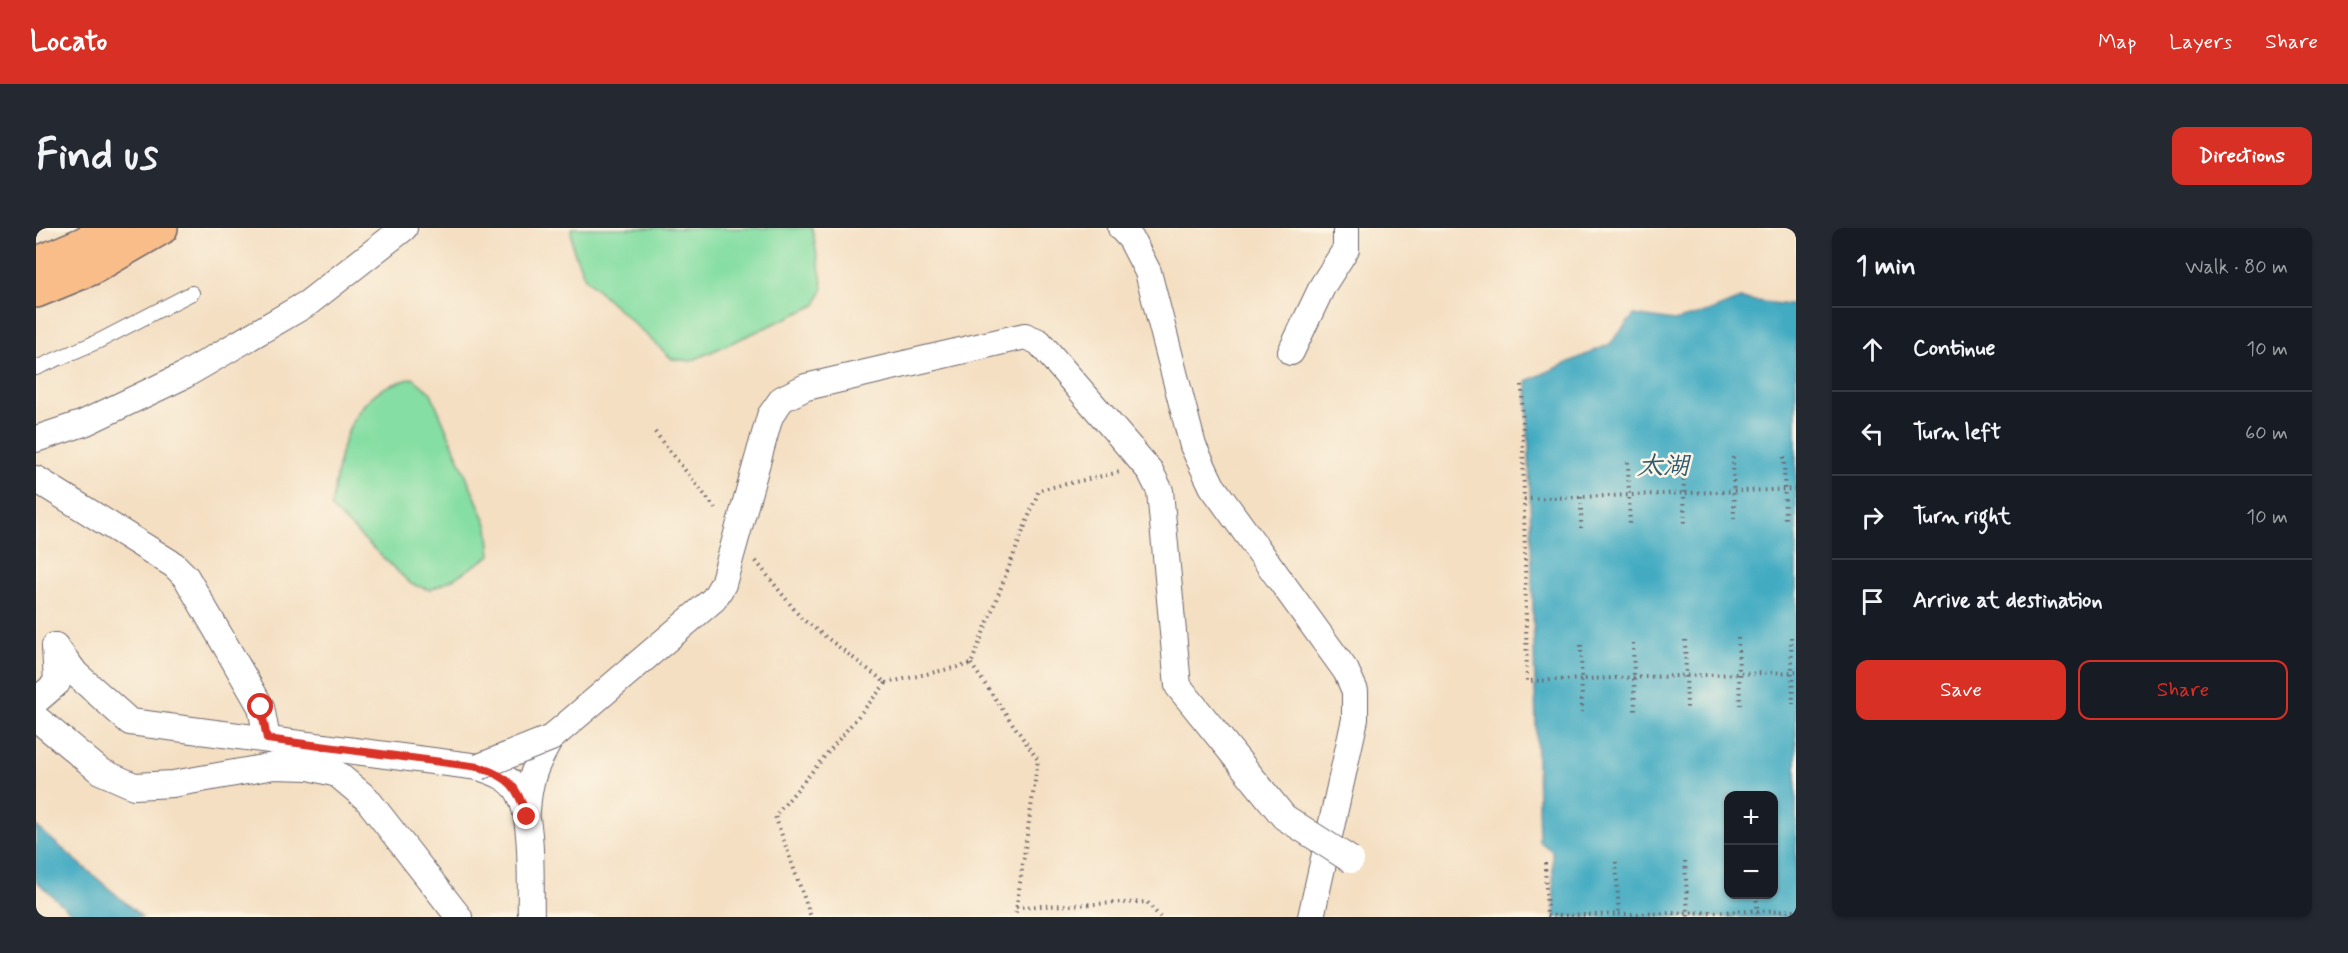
<!DOCTYPE html>
<html lang="en">
<head>
<meta charset="utf-8">
<style>
	:root { --surface:#171b24; --page:#242831; --text:#f1f3f6; --muted:#9ea1a6; --line:#363941; --accent:#d93025 }
	body { margin:0; font-family:Mynerve,"LXGW WenKai TC",sans-serif; background:var(--page); color:var(--text) }
	.controls { position:absolute; right:18px; bottom:18px; display:grid; overflow:hidden; border-radius:12px; box-shadow:0 2px 4px #0004 }
	.controls button { width:54px; height:54px; display:grid; place-items:center; padding:0; border:0; border-bottom:2px solid var(--line); background:var(--surface); color:var(--text); font:30px sans-serif }
	.stop { position:absolute; width:18px; height:18px; margin:-14px; border:4px solid #d93025; border-radius:50%; background:#fff }
	.stop.end { background:#d93025; border-color:#fff; box-shadow:0 2px 6px #0008 }
	.list { margin:0; padding:0; list-style:none }
	h2 { display:flex; justify-content:space-between; align-items:center; height:78px; margin:0; padding:0 24px; font-size:26px }
	h2 small { font-size:20px; font-weight:400; color:var(--muted) }
	.list li { display:grid; grid-template-columns:39px 1fr auto; gap:18px; align-items:center; box-sizing:border-box; height:84px; padding:0 24px; border-top:2px solid var(--line) }
	.list b { display:block; font-size:22px; white-space:nowrap }
	.list em { font-size:20px; font-style:normal; color:var(--muted) }
	.actions { display:flex; gap:12px; padding:18px 24px }
	.actions a { flex:1; padding:14px 0; border:2px solid var(--accent); border-radius:12px; text-align:center; font-size:21px; color:var(--accent) }
	.actions .main { background:var(--accent); color:#fff }
	.icon { flex:none; width:33px; height:33px; fill:none; stroke:currentColor; stroke-width:2; stroke-linecap:round; stroke-linejoin:round }
	.map { position:relative; flex:none; width:1760px; height:689px; overflow:hidden; border-radius:12px }
	header { display:flex; align-items:center; gap:36px; box-sizing:border-box; height:84px; padding:0 30px; background:var(--accent); color:#fff }
	header strong { font-size:28px }
	nav { display:flex; gap:33px; margin-inline-start:auto; font-size:21px }
	.intro { display:flex; align-items:center; justify-content:space-between; box-sizing:border-box; height:144px; padding:0 36px }
	h1 { margin:0; font-size:42px }
	.button { padding:15px 27px; border-radius:12px; background:var(--accent); color:#fff; font-size:21px; font-weight:700 }
	main { display:flex; gap:36px; padding:0 36px }
	aside { flex:1; background:var(--surface); border-radius:12px; box-shadow:0 2px 4px #0004 }
	.map>svg:first-child { display:block }
	.green { fill:#85dea3; stroke:#54806f; stroke-width:1.5 }
	.water { fill:#42abc2; stroke:#32667e; stroke-width:1.5; fill-rule:evenodd }
	.lines { fill:none; stroke-linecap:round; stroke-linejoin:round }
	.lane-casing { stroke:#6c646a; stroke-width:16 }
	.street-casing { stroke:#6c646a; stroke-width:28 }
	.primary-casing { stroke:#6c646a; stroke-width:36 }
	.path { stroke:#6c646a; stroke-width:4; stroke-dasharray:1.5 4.5; stroke-linecap:butt }
	.lane { stroke:#fff; stroke-width:14 }
	.street { stroke:#fff; stroke-width:26 }
	.primary { stroke:#f8bd89; stroke-width:33 }
	.street-bridge-casing { stroke:#6c646a; stroke-width:28; stroke-linecap:butt }
	.street-bridge { stroke:#fff; stroke-width:26 }
	.route { stroke:#d93025; stroke-width:8 }
	.labels { text-anchor:middle; dominant-baseline:central; stroke-width:5; stroke-linejoin:round; paint-order:stroke }
	.water-label { font-size:26px; font-style:italic; fill:#2f5971; stroke:#fcf5e5 }
</style>
</head>
<body>
<header>
<strong>Locato</strong>
<nav><a>Map</a><a>Layers</a><a>Share</a></nav>
</header>
<div class="intro"><h1>Find us</h1><a class="button">Directions</a></div>
<main>
<div class="map">
<svg width="1760" height="689" viewBox="0 0 1760 689">
	<rect width="100%" height="100%" fill="#fcf5e5"/>
	<filter id="ink" filterUnits="userSpaceOnUse"><feTurbulence type="fractalNoise" baseFrequency=".0167" numOctaves="2"/><feDisplacementMap in="SourceGraphic" scale="12" xChannelSelector="R" yChannelSelector="G"/><feConvolveMatrix kernelMatrix="1 2 1 2 8 2 1 2 1" color-interpolation-filters="sRGB"/></filter>
	<filter id="wash" filterUnits="userSpaceOnUse"><feTurbulence type="fractalNoise" baseFrequency=".008" numOctaves="4" result="noise"/><feDisplacementMap in="SourceGraphic" scale="24" xChannelSelector="R" yChannelSelector="G"/><feGaussianBlur stdDeviation="1.35" result="paint"/><feColorMatrix in="noise" values="0 0 0 0 0 0 0 0 0 0 0 0 0 0 0 0 0 1.4 0 .05"/><feComposite in="paint" operator="in"/></filter>
	<g filter="url(#wash)">
		<rect width="100%" height="100%" fill="#f4dfc2"/>
		<g class="green">
			<polygon points="535,0 776,0 787,60 780,77 655,133 636,131 549,50 537,21"/>
			<path d="M377 150 395 165 452 299 455 327 417 351 394 362 375 356 295 280C302 237 306 186 346 161 355 156 367 153 377 150Z"/>
		</g>
		<g class="water">
			<path d="M1704 71 1760 78V689H1519L1516 623 1503 613 1491 153 1574 116 1598 87 1638 93 1672 84ZM1692 568H1738V666H1692Z"/>
			<polygon points="0,598 106,689 40,689 0,653"/>
		</g>
	</g>
	<g filter="url(#ink)">
		<g class="lines">
			<g class="lane-casing">
				<polyline id="lane" points="0,140 63,113 156,65"/>
			</g>
			<g class="street-casing">
				<g id="street">
					<polyline points="1085,0 1095,11 1112,44 1157,218 1176,258 1310,443 1319,463 1319,491 1275,689"/>
					<polyline points="1255,124 1287,57 1310,21 1310,0"/>
					<polyline points="0,211 48,195 149,147 272,75 368,0"/>
					<polyline points="0,251 138,337 150,349 225,479 231,511"/>
					<path d="M19 418 40 446 94 494 443 539C457 544 474 549 482 563 498 589 494 657 495 689"/>
					<polyline points="0,473 21,455 19,418"/>
					<polyline points="0,490 64,543 98,558 137,556 238,538 273,539 301,546 331,571 423,689"/>
					<path d="M491 583C493 551 499 537 515 510"/>
				</g>
			</g>
			<g class="primary-casing">
				<g id="primary">
					<polyline points="0,36 47,16 76,0"/>
					<polyline points="0,63 56,40 125,0"/>
				</g>
			</g>
			<g class="path">
				<polyline points="1486,157 1491,453 1760,444"/>
				<polyline points="619,204 682,284"/>
				<polyline points="1697,229 1698,295"/>
				<polyline points="1748,229 1749,295"/>
				<polyline points="1647,233 1649,299"/>
				<polyline points="1592,234 1594,300"/>
				<polyline points="1545,269 1545,300"/>
				<polyline points="1488,271 1760,261"/>
				<polyline points="720,333 765,390 850,455 739,588 775,689"/>
				<polyline points="1755,409 1757,476"/>
				<polyline points="1702,410 1704,477"/>
				<polyline points="1649,412 1651,480"/>
				<polyline points="1597,415 1599,483"/>
				<polyline points="1545,417 1546,484"/>
				<polyline points="935,436 1002,532 979,689"/>
				<polyline points="850,455 935,436 1003,262 1084,244"/>
				<polyline points="1649,633 1652,689"/>
				<polyline points="1580,634 1583,688"/>
				<polyline points="1509,635 1511,688"/>
				<polyline points="1720,666 1722,689"/>
				<polyline points="980,679 1111,674 1124,689"/>
				<polyline points="1511,688 1760,682"/>
			</g>
			<use href="#lane" class="lane"/>
			<use href="#street" class="street"/>
			<use href="#primary" class="primary"/>
			<g class="street-bridge-casing">
				<polyline id="street-bridge" points="443,539 515,510 678,371 687,356 734,188 746,171 770,159 989,108 1003,114 1114,243 1124,263 1142,458 1248,589 1315,632"/>
			</g>
			<use href="#street-bridge" class="street-bridge"/>
		</g>
	</g>
	<g class="lines" filter="url(#ink)">
		<path class="route" d="M225 479 231 511 443 539C475 550 481 558 491 589"/>
	</g>
	<g class="labels">
		<g class="water-label">
			<text x="1627" y="239">太湖</text>
		</g>
	</g>
</svg>
<div class="controls">
<button>+</button>
<button>−</button>
</div>
<div class="stop" style="left:225px;top:479px"></div>
<div class="stop end" style="left:491px;top:589px"></div>
</div>
<aside>
<h2>1 min<small>Walk · 80 m</small></h2>
<ul class="list">
<li><svg class="icon" aria-label="ahead" viewBox="0 0 24 24"><path d="M12 20V5M6 11l6-6 6 6"/></svg><div><b>Continue</b></div><em>10 m</em></li>
<li><svg class="icon" aria-label="left" viewBox="0 0 24 24"><path d="M17 20v-9H6M10 6l-5 5 5 5"/></svg><div><b>Turn left</b></div><em>60 m</em></li>
<li><svg class="icon" aria-label="right" viewBox="0 0 24 24"><path d="M7 20v-9h11M14 6l5 5-5 5"/></svg><div><b>Turn right</b></div><em>10 m</em></li>
<li><svg class="icon" aria-label="arrive" viewBox="0 0 24 24"><path d="M6 21V4h12l-3 4 3 4H6"/></svg><div><b>Arrive at destination</b></div></li>
</ul>
<div class="actions"><a class="main">Save</a><a>Share</a></div>
</aside>
</main>
</body>
</html>
